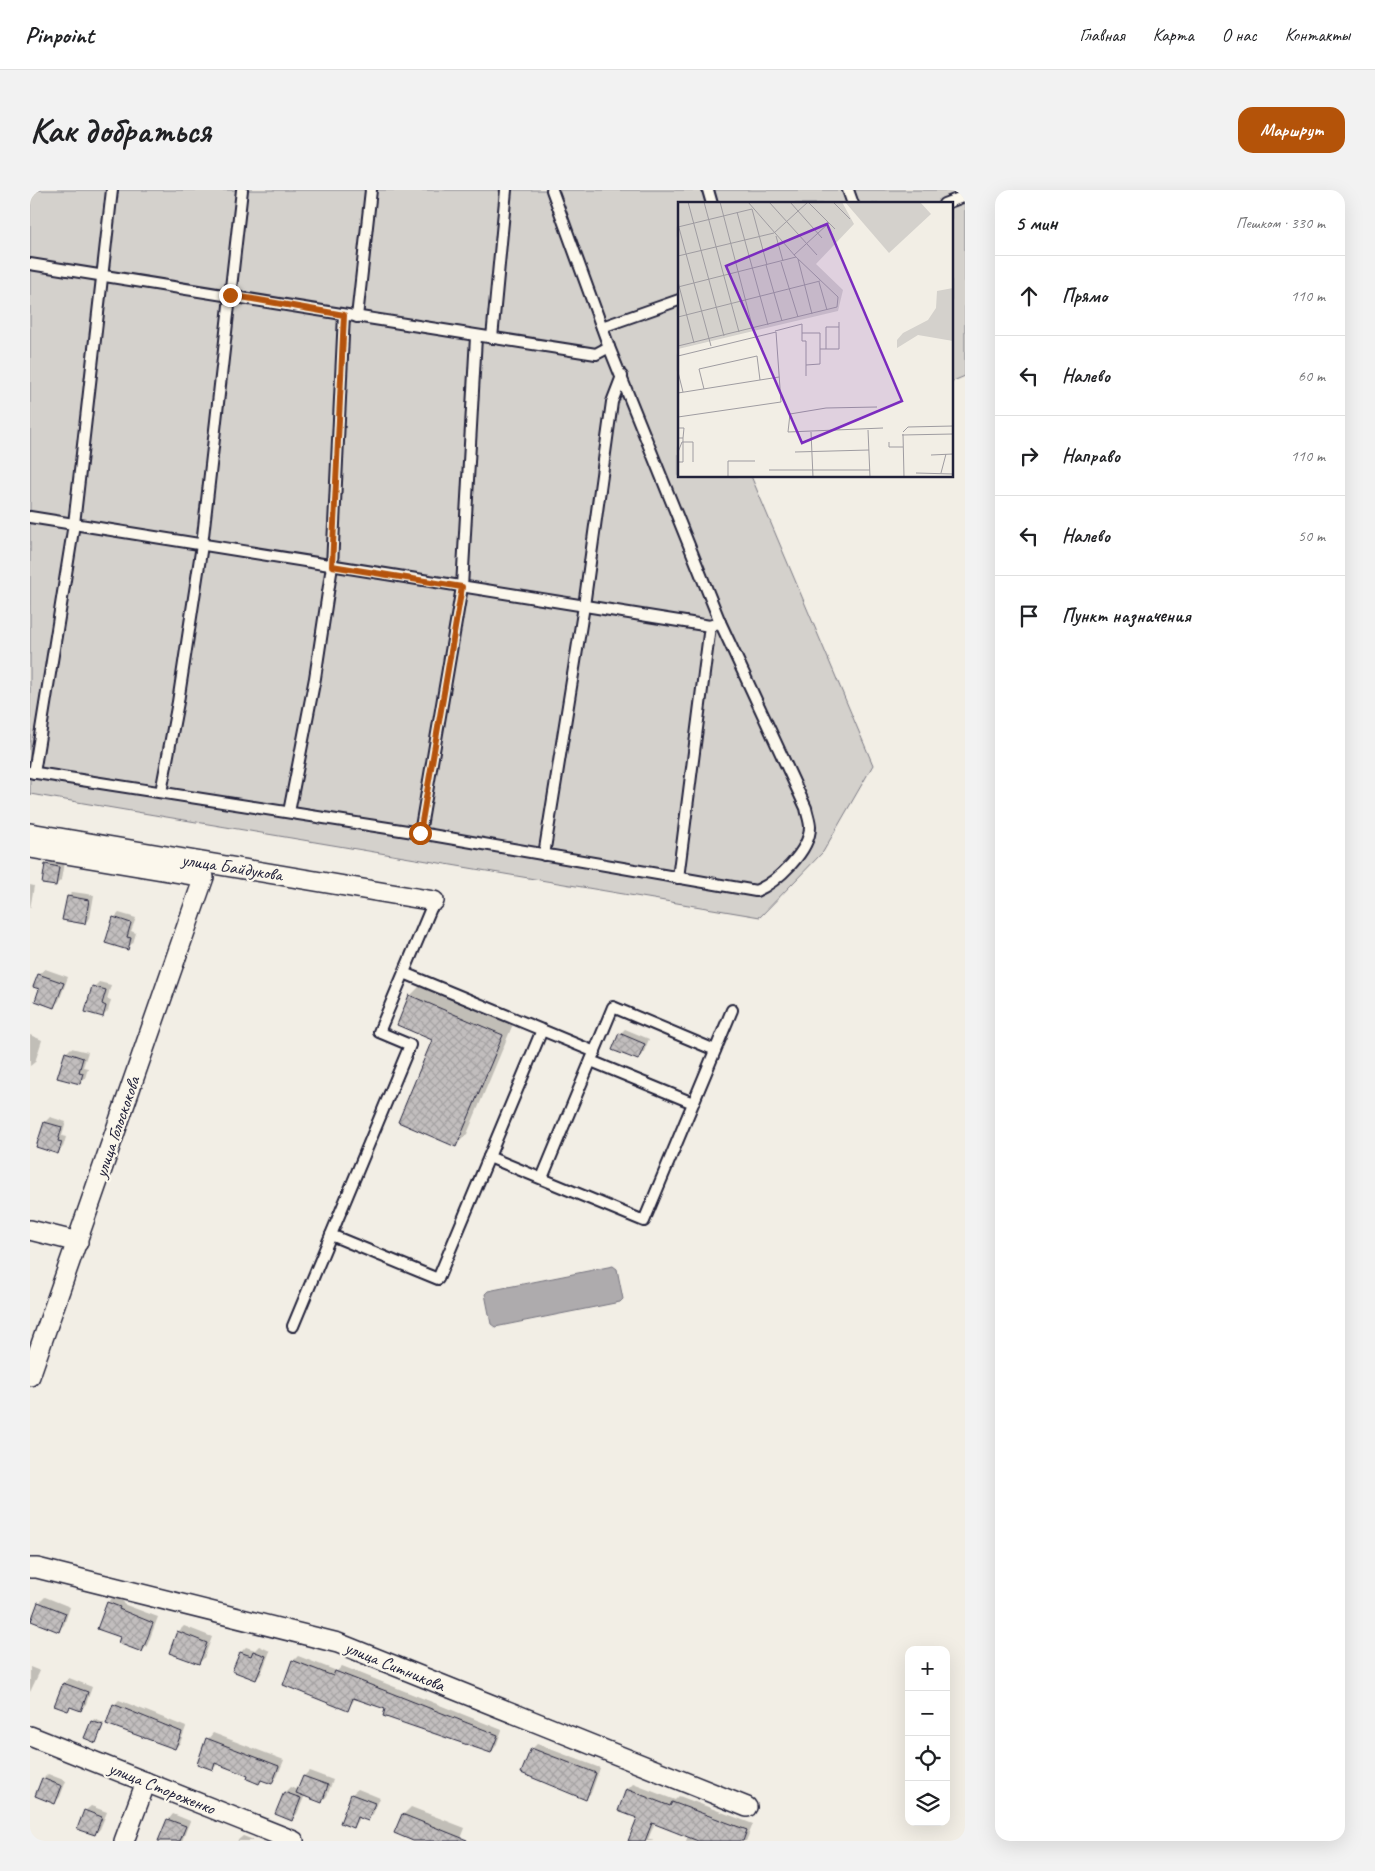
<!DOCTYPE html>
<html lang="ru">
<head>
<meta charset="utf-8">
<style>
	:root { --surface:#fff; --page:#f2f2f2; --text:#202124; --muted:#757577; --line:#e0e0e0; --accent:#b45309 }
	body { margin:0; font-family:Caveat,sans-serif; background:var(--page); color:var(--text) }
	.controls { position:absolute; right:15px; bottom:15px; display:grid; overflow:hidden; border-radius:10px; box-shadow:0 5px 20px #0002 }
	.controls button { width:45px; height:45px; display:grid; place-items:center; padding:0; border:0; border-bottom:1px solid var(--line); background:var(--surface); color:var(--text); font:25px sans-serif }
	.stop { position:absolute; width:15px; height:15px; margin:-11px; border:4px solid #b45309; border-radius:50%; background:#fff }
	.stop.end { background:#b45309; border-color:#fff; box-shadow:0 1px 5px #0008 }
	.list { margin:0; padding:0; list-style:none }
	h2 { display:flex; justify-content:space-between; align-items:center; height:65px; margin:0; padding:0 20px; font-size:21px }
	h2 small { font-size:16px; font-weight:400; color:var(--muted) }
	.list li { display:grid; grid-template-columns:32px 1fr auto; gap:15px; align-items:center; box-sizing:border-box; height:80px; padding:0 20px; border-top:1px solid var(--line) }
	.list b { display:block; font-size:19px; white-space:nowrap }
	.list em { font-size:16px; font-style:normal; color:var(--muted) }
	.icon { flex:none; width:28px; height:28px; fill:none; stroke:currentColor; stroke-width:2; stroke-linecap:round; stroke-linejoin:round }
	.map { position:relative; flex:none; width:935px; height:1651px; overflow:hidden; border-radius:15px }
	header { display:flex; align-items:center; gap:30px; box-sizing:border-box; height:70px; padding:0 25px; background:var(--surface); border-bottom:1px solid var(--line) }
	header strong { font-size:24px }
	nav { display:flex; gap:28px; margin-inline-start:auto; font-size:18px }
	.intro { display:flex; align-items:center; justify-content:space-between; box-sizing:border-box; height:120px; padding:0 30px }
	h1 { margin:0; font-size:35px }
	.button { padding:12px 22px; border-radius:15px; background:var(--accent); color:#fff; font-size:18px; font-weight:700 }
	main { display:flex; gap:30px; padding:0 30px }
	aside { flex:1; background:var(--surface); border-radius:15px; box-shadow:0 5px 20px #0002 }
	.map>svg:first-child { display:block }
	.green { fill:#d4d1cc; stroke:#7b7a84 }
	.water { fill:#aeabad; stroke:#76747f }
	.shadow { fill:#0003 }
	.building { fill:url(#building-cross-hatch); stroke:#22223b }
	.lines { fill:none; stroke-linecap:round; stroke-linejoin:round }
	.lane-casing { stroke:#22223b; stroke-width:14 }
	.street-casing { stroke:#22223b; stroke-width:22 }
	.lane { stroke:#fbf7ec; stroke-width:10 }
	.street { stroke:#fbf7ec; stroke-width:19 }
	.route { stroke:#b45309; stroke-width:6 }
	.labels { text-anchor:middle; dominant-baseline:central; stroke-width:4.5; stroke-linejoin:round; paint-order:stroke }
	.street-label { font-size:18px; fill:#22223b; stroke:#fbf7ec }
	.inset-road { fill:none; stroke:#9f9ca1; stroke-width:1 }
	.view { fill:#7b2cbf; fill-opacity:0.15; stroke:#7b2cbf; stroke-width:2.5 }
	.inset-edge { fill:none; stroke:#22223b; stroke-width:2.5 }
</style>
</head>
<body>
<header>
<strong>Pinpoint</strong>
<nav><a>Главная</a><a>Карта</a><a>О нас</a><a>Контакты</a></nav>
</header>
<div class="intro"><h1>Как добраться</h1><a class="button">Маршрут</a></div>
<main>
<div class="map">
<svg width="935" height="1651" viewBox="0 0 935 1651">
	<defs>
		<pattern id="building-cross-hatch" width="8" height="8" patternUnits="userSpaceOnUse" patternTransform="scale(1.25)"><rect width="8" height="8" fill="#c2bebe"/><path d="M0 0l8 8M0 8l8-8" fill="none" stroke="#a6a3a4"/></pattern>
	</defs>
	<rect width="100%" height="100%" fill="#f2eee5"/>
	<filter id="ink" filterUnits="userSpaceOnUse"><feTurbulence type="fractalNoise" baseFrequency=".02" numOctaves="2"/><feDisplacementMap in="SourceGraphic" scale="10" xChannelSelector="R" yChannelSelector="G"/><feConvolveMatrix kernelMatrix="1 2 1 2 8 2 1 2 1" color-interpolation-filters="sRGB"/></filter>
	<g filter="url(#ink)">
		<polygon class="green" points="0,0 935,0 935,186 921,192 921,14 649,14 649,286 721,286 843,575 793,662 730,727 0,604"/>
		<polygon class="water" points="583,1076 587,1079 593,1109 590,1112 465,1137 461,1134 455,1104 458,1101"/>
		<g class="shadow">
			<polygon points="22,670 34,672 31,690 26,695 17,675"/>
			<polygon points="0,695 4,696 0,719"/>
			<polygon points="43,702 64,705 60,728 55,733 38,707"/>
			<polygon points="89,723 106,728 101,741 106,743 103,753 97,758 84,728"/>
			<polygon points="15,779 38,787 29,811 24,816 11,799 5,797 9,784"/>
			<polygon points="69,792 81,795 77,809 81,810 78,821 73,826 64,797"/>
			<polygon points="391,795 483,834 437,944 426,955 404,849 380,806"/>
			<polygon points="595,839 619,849 613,864 608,869 590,844"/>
			<polygon points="0,845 12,850 5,872 0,876"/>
			<polygon points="41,858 58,862 53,877 58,878 55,888 49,893 36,863"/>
			<polygon points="20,927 36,932 32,946 36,947 33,957 28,962 15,932"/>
			<polygon points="15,1407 40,1417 34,1435 28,1440 9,1413"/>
			<polygon points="83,1407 94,1412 93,1414 128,1427 117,1456 112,1461 91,1447 78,1413"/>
			<polygon points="154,1436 182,1447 174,1468 169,1473 148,1442"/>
			<polygon points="229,1456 240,1461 231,1484 226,1489 204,1481 211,1462 216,1457 225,1460"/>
			<polygon points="268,1466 307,1481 312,1476 472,1540 466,1556 461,1562 326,1507 318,1519 263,1471"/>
			<polygon points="0,1477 10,1481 0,1502"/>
			<polygon points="39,1488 62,1497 56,1514 50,1520 42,1516 38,1520 26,1515 34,1493"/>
			<polygon points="89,1510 156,1537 150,1553 145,1558 84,1515"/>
			<polygon points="64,1529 74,1533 66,1551 62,1532"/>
			<polygon points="183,1543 254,1570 247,1587 242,1592 233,1589 229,1593 220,1585 188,1574 182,1579 178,1549"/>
			<polygon points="507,1554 570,1578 561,1603 555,1608 502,1559"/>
			<polygon points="279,1581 303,1590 297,1606 291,1612 275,1605 267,1624 262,1629 247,1624 255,1602 260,1597 269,1600 274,1586"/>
			<polygon points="18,1584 36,1591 30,1607 25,1612 13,1589"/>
			<polygon points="603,1594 645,1610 649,1606 723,1634 716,1651 656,1651 658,1646 625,1633 618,1649 624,1651 600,1651 608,1628 597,1600"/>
			<polygon points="328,1599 350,1608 343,1624 338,1630 330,1627 323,1637 312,1633 322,1604"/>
			<polygon points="61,1616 77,1622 70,1639 65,1644 55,1621"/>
			<polygon points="381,1617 435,1638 430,1651 387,1651 373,1625"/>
			<polygon points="143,1624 160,1631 152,1651 129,1651 138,1630"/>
			<polygon points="213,1646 226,1651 207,1651"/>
		</g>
		<g class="building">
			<polygon points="15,674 29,677 26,696 12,694"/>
			<polygon points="37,706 59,710 55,734 32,730"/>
			<polygon points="83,727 101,733 97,747 101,748 98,760 75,753"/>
			<polygon points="8,784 34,793 24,818 5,811 9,799 3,797"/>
			<polygon points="62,796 76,800 72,814 76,816 73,827 55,822"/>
			<polygon points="379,805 473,845 426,957 368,932 402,850 367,835"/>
			<polygon points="589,843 615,854 608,870 582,860"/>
			<polygon points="35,862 53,868 49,882 53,883 50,894 27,888"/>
			<polygon points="14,932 32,937 28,951 32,952 28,964 6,957"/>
			<polygon points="8,1412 36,1423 29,1442 1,1431"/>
			<polygon points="77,1412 90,1417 89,1419 123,1433 112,1462 88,1453 90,1447 67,1439"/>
			<polygon points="147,1441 177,1453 169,1474 139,1463"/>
			<polygon points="223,1461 236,1466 226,1490 202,1481 210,1462 221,1466"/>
			<polygon points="262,1470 303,1486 305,1481 468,1545 461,1563 353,1526 355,1519 323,1508 318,1521 253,1495"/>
			<polygon points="33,1493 58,1502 51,1521 40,1517 38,1521 24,1516"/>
			<polygon points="83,1514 152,1542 145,1559 76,1534"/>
			<polygon points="61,1531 73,1535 66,1553 54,1548"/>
			<polygon points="176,1548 249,1576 242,1594 231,1590 229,1594 217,1589 218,1586 185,1573 183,1580 167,1574"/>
			<polygon points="501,1558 566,1583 556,1610 491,1583"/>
			<polygon points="273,1586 298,1595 292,1613 266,1603"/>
			<polygon points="12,1588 32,1596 25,1614 5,1606"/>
			<polygon points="596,1599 640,1616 642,1612 717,1640 713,1651 668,1651 622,1633 615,1651 598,1651 607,1628 588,1621"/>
			<polygon points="254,1602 271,1608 262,1631 245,1624"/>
			<polygon points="321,1604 345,1613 338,1631 327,1627 323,1638 310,1633"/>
			<polygon points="54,1620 72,1627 65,1645 47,1639"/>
			<polygon points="372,1624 437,1650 437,1651 383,1651 364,1643"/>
			<polygon points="137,1629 156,1636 150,1651 128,1651"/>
		</g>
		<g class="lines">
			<g class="lane-casing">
				<g id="lane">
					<polyline points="678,0 682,14"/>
					<polyline points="818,0 823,14"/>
					<polyline points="914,14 935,6"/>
					<path d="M0 74C189 104 377 135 566 164L579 157"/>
					<polyline points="327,127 341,0"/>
					<polyline points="572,137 649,110"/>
					<polyline points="462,148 476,0"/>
					<polyline points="0,327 680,436 690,432"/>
					<path d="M0 582 390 643 726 701C747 692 780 661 780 637 780 631 777 624 776 618L690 432 579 157 522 0"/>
					<polyline points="4,583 44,334 82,0"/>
					<polyline points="131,602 148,512 172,355 212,0"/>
					<polyline points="259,622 285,488 302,376 314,125"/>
					<polyline points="390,643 432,397 446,147"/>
					<polyline points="514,665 554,416 582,212 592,186"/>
					<polyline points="648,688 680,436"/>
					<polyline points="374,783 565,862"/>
					<polyline points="561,871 663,913"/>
					<polyline points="459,967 614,1031 702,820"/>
					<polyline points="512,988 583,817 685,860"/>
					<polyline points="301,1045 408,1089 512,840"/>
					<polyline points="263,1136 380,855 349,842 404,711"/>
				</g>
			</g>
			<g class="street-casing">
				<g id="street">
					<polyline points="0,643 404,711"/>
					<polyline points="0,658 174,687 0,1186"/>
					<polyline points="0,1040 48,1052"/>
					<polyline points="0,1378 7,1378 308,1453 717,1617"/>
					<polyline points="0,1546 264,1651"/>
					<polyline points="94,1651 116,1592"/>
				</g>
			</g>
			<use href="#lane" class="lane"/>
			<use href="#street" class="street"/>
		</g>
	</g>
	<g class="lines" filter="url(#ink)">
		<polyline class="route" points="200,105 314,125 302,376 432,397 390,643"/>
	</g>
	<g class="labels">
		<g class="street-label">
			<text transform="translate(202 677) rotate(9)">улица Байдукова</text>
			<text transform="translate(87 937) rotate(-71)">улица Голоскокова</text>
			<text transform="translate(365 1476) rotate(22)">улица Ситникова</text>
			<text transform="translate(132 1598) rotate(22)">улица Стороженко</text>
		</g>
	</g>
	<g transform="translate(648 12)">
		<rect width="275" height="275" fill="#f2eee5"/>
		<path d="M167 0H242L253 12 211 51Z" fill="#d4d1cc"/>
		<path d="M275 86V139L240 133 219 146V138L225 131 250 118 258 106 259 89Z" fill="#d4d1cc"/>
		<path d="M0 0H164L176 22 138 62 165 88 160 109 0 147Z" fill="#d4d1cc"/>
		<path class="inset-road" d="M10 0 46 134M26 0 61 130M42 0 75 127M91 0 139 53M112 0 144 36M130 0 157 27M155 0 172 17M59 10 90 123M0 22 33 144M0 25 74 7 89 63M98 34 105 59M116 53 151 21M0 54 96 31 130 0M120 57 134 112M103 60 120 115M88 63 104 119M0 80 16 141M141 80 149 108M0 85 118 55M0 115 142 79M97 129 124 122V139H128V174M124 131H142M0 144 159 105 160 95 118 55 70 0M142 147H161V120M148 147V125H161M0 154 98 130 103 200 0 215M128 163 142 162V131M0 170 5 190M26 187 21 167 79 154 82 178M0 191 101 175M199 205 148 206 112 212 110 230 205 226M0 226H6L5 236H0M190 228 192 275M133 230 135 275M225 230 230 225 275 224M225 232 226 275M224 233 275 232M211 240V245H225M0 250 4 240H15V260M117 250 191 248M253 253 275 252M0 260H5V236M91 268H192M238 271 275 272M263 271 268 252M50 275V259H77"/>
		<path class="view" d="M149 22 224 199 124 241 48 64Z"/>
		<rect width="275" height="275" class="inset-edge"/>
	</g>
</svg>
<div class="controls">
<button>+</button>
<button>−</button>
<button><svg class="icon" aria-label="locate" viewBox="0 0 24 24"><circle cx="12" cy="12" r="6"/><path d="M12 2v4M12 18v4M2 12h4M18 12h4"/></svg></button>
<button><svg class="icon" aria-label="layers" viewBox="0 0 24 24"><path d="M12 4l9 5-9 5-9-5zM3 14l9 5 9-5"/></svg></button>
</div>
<div class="stop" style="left:390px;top:643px"></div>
<div class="stop end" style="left:200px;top:105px"></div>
</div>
<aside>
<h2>5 мин<small>Пешком · 330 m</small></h2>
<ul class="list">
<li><svg class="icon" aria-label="ahead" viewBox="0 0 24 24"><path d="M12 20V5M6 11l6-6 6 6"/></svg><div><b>Прямо</b></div><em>110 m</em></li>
<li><svg class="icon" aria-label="left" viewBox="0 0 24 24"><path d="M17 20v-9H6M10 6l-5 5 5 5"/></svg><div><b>Налево</b></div><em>60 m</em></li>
<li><svg class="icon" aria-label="right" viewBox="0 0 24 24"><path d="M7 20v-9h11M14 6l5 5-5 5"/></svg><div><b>Направо</b></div><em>110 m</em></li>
<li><svg class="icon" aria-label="left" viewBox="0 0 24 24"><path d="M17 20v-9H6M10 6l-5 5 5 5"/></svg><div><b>Налево</b></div><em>50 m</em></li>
<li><svg class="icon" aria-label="arrive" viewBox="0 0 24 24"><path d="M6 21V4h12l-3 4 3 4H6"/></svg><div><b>Пункт назначения</b></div></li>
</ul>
</aside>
</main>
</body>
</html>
